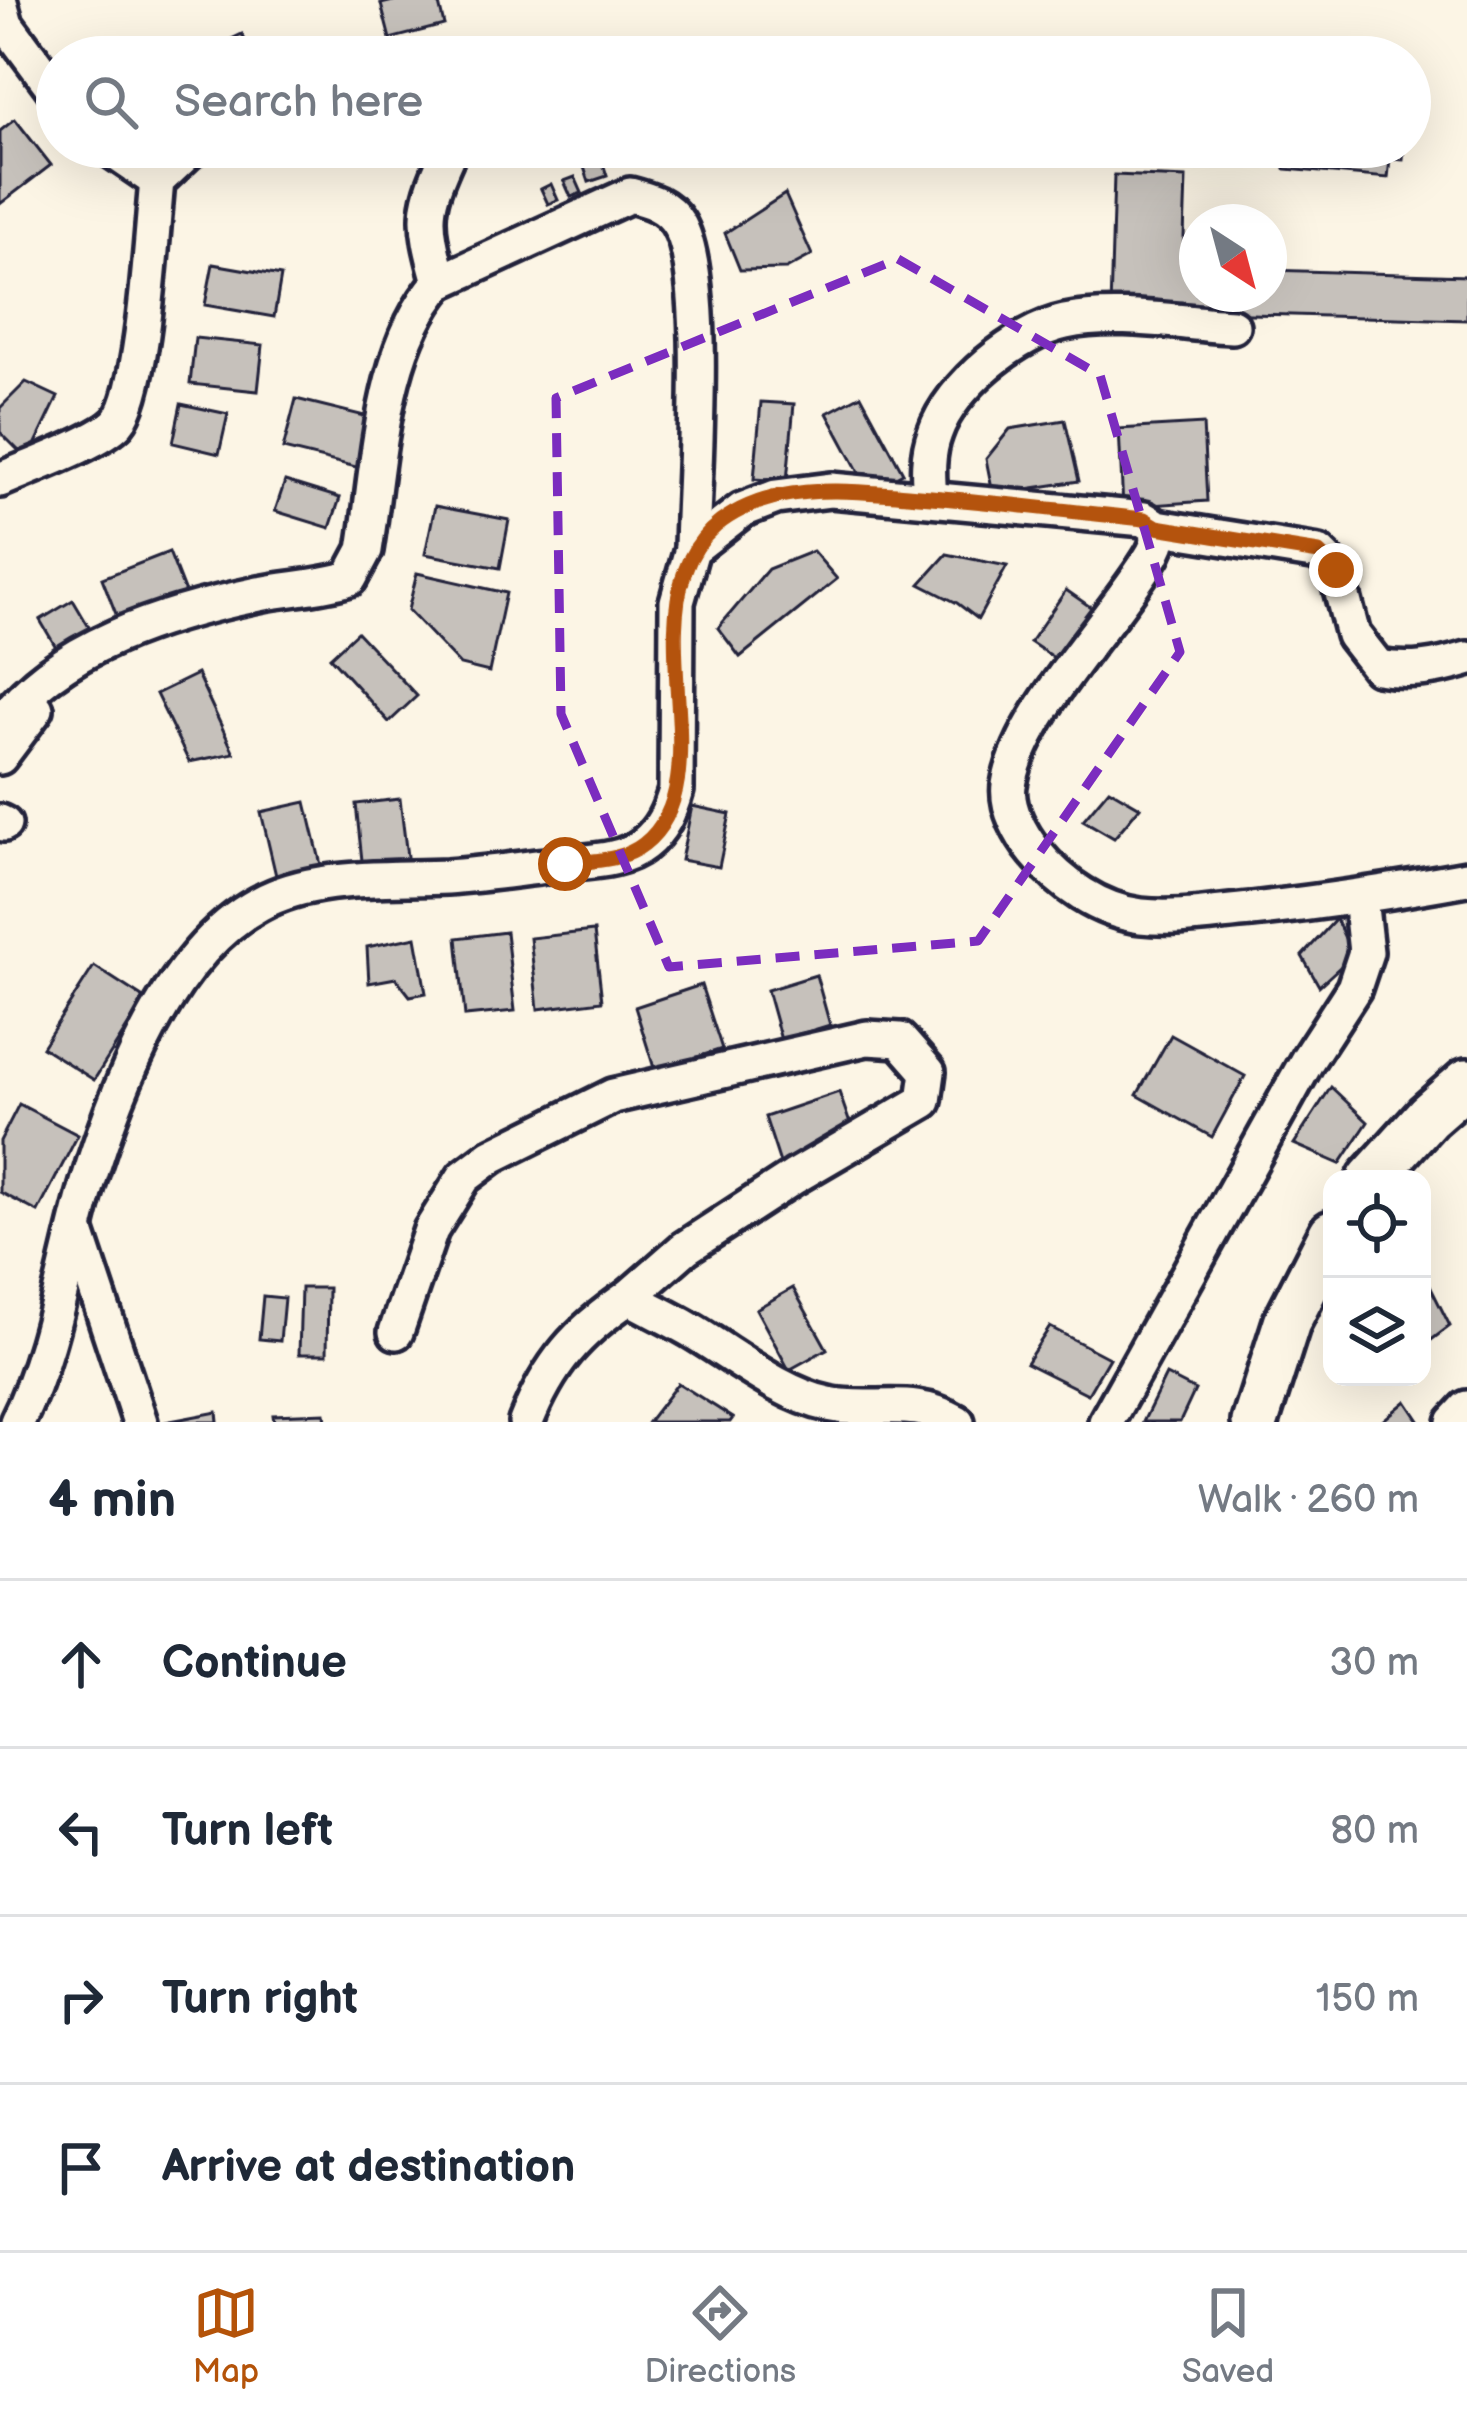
<!DOCTYPE html>
<html lang="en">
<head>
<meta charset="utf-8">
<style>
	:root { --surface:#fff; --page:#f6f6f7; --text:#1f2937; --muted:#747a83; --line:#e0e1e3; --accent:#b45309 }
	body { margin:0; font-family:"Balsamiq Sans",sans-serif; background:var(--page); color:var(--text) }
	.controls { position:absolute; right:36px; bottom:36px; display:grid; overflow:hidden; border-radius:24px; box-shadow:0 12px 48px #0002 }
	.controls button { width:108px; height:108px; display:grid; place-items:center; padding:0; border:0; border-bottom:3px solid var(--line); background:var(--surface); color:var(--text); font:60px sans-serif }
	.compass { position:absolute; left:1179px; top:204px; width:108px; height:108px; border-radius:50%; background:var(--surface); box-shadow:0 12px 48px #0002; rotate:144deg }
	.stop { position:absolute; width:36px; height:36px; margin:-27px; border:9px solid #b45309; border-radius:50%; background:#fff }
	.stop.end { background:#b45309; border-color:#fff; box-shadow:0 3px 12px #0008 }
	.list { margin:0; padding:0; list-style:none }
	h2 { display:flex; justify-content:space-between; align-items:center; height:156px; margin:0; padding:0 48px; font-size:51px }
	h2 small { font-size:39px; font-weight:400; color:var(--muted) }
	.list li { display:grid; grid-template-columns:78px 1fr auto; gap:36px; align-items:center; box-sizing:border-box; height:168px; padding:0 48px; border-top:3px solid var(--line) }
	.list b { display:block; font-size:45px; white-space:nowrap }
	.list em { font-size:39px; font-style:normal; color:var(--muted) }
	.icon { flex:none; width:66px; height:66px; fill:none; stroke:currentColor; stroke-width:2; stroke-linecap:round; stroke-linejoin:round }
	.map { position:relative; flex:none; width:1467px; height:1422px; overflow:hidden }
	.search { position:absolute; background:var(--surface); box-shadow:0 12px 48px #0002; left:36px; right:36px; top:36px; height:132px; display:flex; align-items:center; gap:30px; box-sizing:border-box; padding:0 42px; border-radius:66px; color:var(--muted); font-size:45px }
	.sheet { height:828px; background:var(--surface) }
	nav { display:flex; justify-content:space-around; align-items:center; box-sizing:border-box; height:168px; border-top:3px solid var(--line); background:var(--surface); font-size:33px; color:var(--muted) }
	nav a { display:grid; justify-items:center; gap:6px }
	nav .on { color:var(--accent) }
	.map>svg:first-child { display:block }
	.building { fill:#c6c1bb; stroke:#22223b; stroke-width:3 }
	.lines { fill:none; stroke-linecap:round; stroke-linejoin:round }
	.street-casing { stroke:#22223b; stroke-width:42 }
	.secondary-casing { stroke:#22223b; stroke-width:54 }
	.street { stroke:#fcf5e5; stroke-width:33 }
	.secondary { stroke:#fcf5e5; stroke-width:45 }
	.route { stroke:#b45309; stroke-width:15 }
	.marked { fill:none; stroke:#7b2cbf; stroke-width:9; stroke-dasharray:24 15; stroke-linejoin:round }
</style>
</head>
<body>
<div class="map">
<svg width="1467" height="1422" viewBox="0 0 1467 1422">
	<rect width="100%" height="100%" fill="#fcf5e5"/>
	<filter id="ink" filterUnits="userSpaceOnUse"><feTurbulence type="fractalNoise" baseFrequency=".00833" numOctaves="2"/><feDisplacementMap in="SourceGraphic" scale="24" xChannelSelector="R" yChannelSelector="G"/><feConvolveMatrix kernelMatrix="1 2 1 2 8 2 1 2 1" color-interpolation-filters="sRGB"/></filter>
	<g filter="url(#ink)">
		<g class="building">
			<polygon points="397,0 438,0 444,25 390,39 381,4"/>
			<polygon points="242,34 253,57 196,57 196,56"/>
			<polygon points="15,119 51,165 0,204 0,131"/>
			<polygon points="1404,147 1403,160 1390,159 1388,178 1285,169 1287,149 1270,148"/>
			<polygon points="601,157 607,176 589,182 582,161"/>
			<polygon points="1114,175 1186,178 1183,268 1197,268 1197,294 1269,294 1269,270 1467,276 1467,320 1110,310"/>
			<polygon points="575,177 582,193 571,197 564,181"/>
			<polygon points="551,184 558,200 548,204 541,189"/>
			<polygon points="785,194 812,255 786,269 740,270 725,233"/>
			<polygon points="213,264 281,276 274,317 205,305"/>
			<polygon points="195,338 263,345 258,391 190,384"/>
			<polygon points="26,382 58,397 28,460 0,432 0,408"/>
			<polygon points="861,395 903,473 869,491 827,413"/>
			<polygon points="296,399 373,418 360,468 283,449"/>
			<polygon points="761,402 794,404 787,481 754,479"/>
			<polygon points="181,404 228,414 219,454 173,443"/>
			<polygon points="1065,420 1079,481 993,494 986,459 1010,429"/>
			<polygon points="1203,424 1207,501 1123,507 1119,429"/>
			<polygon points="285,481 340,498 330,528 275,511"/>
			<polygon points="435,506 509,520 500,568 425,554"/>
			<polygon points="813,551 837,579 740,657 718,628 768,569"/>
			<polygon points="169,552 185,593 118,619 102,578"/>
			<polygon points="947,554 1007,566 978,619 957,603 920,584"/>
			<polygon points="417,573 506,593 489,672 460,665 408,610"/>
			<polygon points="1066,590 1102,615 1066,666 1030,642"/>
			<polygon points="73,600 96,639 63,659 40,620"/>
			<polygon points="357,632 417,696 389,722 330,657"/>
			<polygon points="197,674 234,753 189,762 156,694"/>
			<polygon points="1109,789 1140,807 1114,838 1083,820"/>
			<polygon points="400,799 408,865 363,870 356,804"/>
			<polygon points="306,802 322,869 277,880 261,812"/>
			<polygon points="692,806 730,814 719,867 681,860"/>
			<polygon points="1336,919 1353,955 1319,986 1302,956"/>
			<polygon points="594,931 602,1001 538,1009 530,938"/>
			<polygon points="506,932 515,1011 465,1016 457,938"/>
			<polygon points="416,937 426,993 410,996 396,978 369,983 367,947"/>
			<polygon points="94,966 145,999 94,1080 42,1047"/>
			<polygon points="816,975 830,1025 781,1040 767,990"/>
			<polygon points="701,985 722,1049 655,1071 635,1007"/>
			<polygon points="1171,1035 1245,1076 1212,1137 1137,1095"/>
			<polygon points="1331,1087 1368,1122 1340,1164 1294,1144"/>
			<polygon points="839,1092 855,1138 780,1163 765,1117"/>
			<polygon points="19,1104 78,1135 38,1212 0,1192 0,1141"/>
			<polygon points="1429,1284 1450,1326 1422,1347 1422,1290"/>
			<polygon points="301,1288 328,1288 327,1354 299,1354"/>
			<polygon points="793,1288 827,1349 789,1370 756,1309"/>
			<polygon points="263,1296 284,1298 280,1341 259,1339"/>
			<polygon points="1050,1327 1109,1358 1088,1394 1026,1363"/>
			<polygon points="1166,1375 1195,1390 1180,1422 1143,1422"/>
			<polygon points="678,1383 733,1418 730,1422 648,1422"/>
			<polygon points="1406,1401 1420,1422 1381,1422"/>
			<polygon points="217,1412 218,1422 165,1422"/>
			<polygon points="325,1413 326,1422 274,1422 273,1415"/>
		</g>
		<g class="lines">
			<g class="street-casing">
				<g id="street">
					<polyline points="0,2 6,24 57,93"/>
					<polyline points="107,147 157,181"/>
					<path d="M440 282C422 217 423 208 451 147"/>
					<path d="M0 480C27 468 100 442 118 422 144 392 152 228 157 181L193 147"/>
					<path d="M930 497C928 475 927 454 935 433 951 386 1017 332 1065 322 1117 311 1179 323 1232 326"/>
					<path d="M1157 527 1319 553 1336 570 1353 635 1378 667C1410 673 1437 668 1467 659"/>
					<path d="M0 724C57 645 167 613 259 594 289 588 321 587 350 578L365 550C379 465 381 348 440 282L630 195C649 200 667 205 678 223 710 274 693 480 692 549"/>
					<polyline points="0,757 36,709"/>
					<polyline points="0,822 4,824"/>
					<polyline points="77,1232 140,1422"/>
					<polyline points="396,1332 431,1230 464,1177 492,1156 613,1096 867,1038 900,1040 928,1072 924,1101 794,1177 685,1248 629,1297"/>
					<path d="M17 1422C54 1348 64 1265 87 1186 115 1092 168 953 259 904 313 874 387 880 447 877 487 874 526 868 565 864 591 861 623 861 644 844 662 830 670 811 676 790L677 602 692 549 742 510 776 497 831 490 1144 519 1157 527 1158 543 1153 554C1114 620 1020 713 1009 785 1006 808 1021 835 1035 852 1061 884 1099 911 1141 916 1177 920 1215 913 1251 910 1324 902 1395 891 1467 878"/>
					<path d="M526 1422C549 1364 577 1332 629 1297 648 1308 668 1317 687 1328 729 1352 780 1394 828 1404 873 1414 911 1395 957 1422"/>
					<polyline points="1106,1422 1308,1059 1354,988 1366,952 1360,898"/>
					<polyline points="1454,1422 1467,1408"/>
				</g>
			</g>
			<g class="secondary-casing">
				<g id="secondary">
					<polyline points="1371,1179 1428,1116 1467,1082"/>
					<polyline points="1255,1422 1287,1322 1332,1234"/>
				</g>
			</g>
			<use href="#street" class="street"/>
			<use href="#secondary" class="secondary"/>
		</g>
	</g>
	<g class="lines" filter="url(#ink)">
		<path class="route" d="M565 864C591 861 623 861 644 844 742 767 585 541 780 496 822 487 865 492 907 495 986 501 1065 511 1144 519L1157 527 1319 553 1336 570"/>
	</g>
	<path class="marked" d="M898 259 1100 375 1180 652 978 941 669 967 561 714 556 398Z"/>
</svg>
<div class="controls">
<button><svg class="icon" aria-label="locate" viewBox="0 0 24 24"><circle cx="12" cy="12" r="6"/><path d="M12 2v4M12 18v4M2 12h4M18 12h4"/></svg></button>
<button><svg class="icon" aria-label="layers" viewBox="0 0 24 24"><path d="M12 4l9 5-9 5-9-5zM3 14l9 5 9-5"/></svg></button>
</div>
<svg class="compass" viewBox="-18 -18 36 36"><path d="M0-13l5 13h-10z" fill="#e53935"/><path d="M0 13l5-13h-10z" fill="#747a83"/></svg>
<div class="stop" style="left:565px;top:864px"></div>
<div class="stop end" style="left:1336px;top:570px"></div>
<div class="search"><svg class="icon" aria-label="search" viewBox="0 0 24 24"><circle cx="10" cy="10" r="6"/><path d="M15 15l6 6"/></svg>Search here</div>
</div>
<section class="sheet">
<h2>4 min<small>Walk · 260 m</small></h2>
<ul class="list">
<li><svg class="icon" aria-label="ahead" viewBox="0 0 24 24"><path d="M12 20V5M6 11l6-6 6 6"/></svg><div><b>Continue</b></div><em>30 m</em></li>
<li><svg class="icon" aria-label="left" viewBox="0 0 24 24"><path d="M17 20v-9H6M10 6l-5 5 5 5"/></svg><div><b>Turn left</b></div><em>80 m</em></li>
<li><svg class="icon" aria-label="right" viewBox="0 0 24 24"><path d="M7 20v-9h11M14 6l5 5-5 5"/></svg><div><b>Turn right</b></div><em>150 m</em></li>
<li><svg class="icon" aria-label="arrive" viewBox="0 0 24 24"><path d="M6 21V4h12l-3 4 3 4H6"/></svg><div><b>Arrive at destination</b></div></li>
</ul>
</section>
<nav>
<a class="on"><svg class="icon" aria-label="map" viewBox="0 0 24 24"><path d="M3 6l6-2 6 2 6-2v14l-6 2-6-2-6 2zM9 4v14M15 6v14"/></svg>Map</a>
<a><svg class="icon" aria-label="directions" viewBox="0 0 24 24"><path d="M12 3l9 9-9 9-9-9zM9 14v-3h6M13 9l2 2-2 2"/></svg>Directions</a>
<a><svg class="icon" aria-label="saved" viewBox="0 0 24 24"><path d="M7 4h10v16l-5-4-5 4z"/></svg>Saved</a>
</nav>
</body>
</html>
